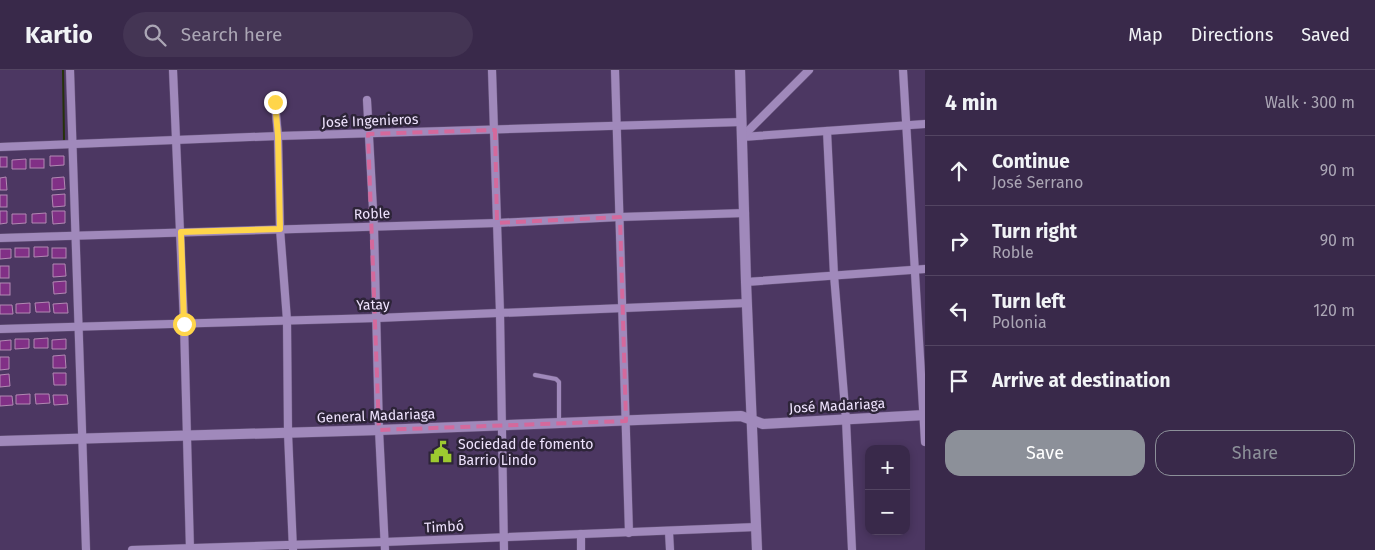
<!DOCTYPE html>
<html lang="en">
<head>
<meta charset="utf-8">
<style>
	:root { --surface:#39294a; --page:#443554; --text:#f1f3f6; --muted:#aba6b5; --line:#534562; --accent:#8c9099 }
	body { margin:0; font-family:"Fira Sans",sans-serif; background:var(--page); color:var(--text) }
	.controls { position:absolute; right:15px; bottom:15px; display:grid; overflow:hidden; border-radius:10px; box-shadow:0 2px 8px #0003 }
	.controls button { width:45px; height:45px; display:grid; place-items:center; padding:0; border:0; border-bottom:1px solid var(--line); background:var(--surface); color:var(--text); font:25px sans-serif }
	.stop { position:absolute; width:15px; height:15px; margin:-11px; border:4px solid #ffd54a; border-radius:50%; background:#fff }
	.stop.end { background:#ffd54a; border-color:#fff; box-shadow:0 1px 5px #0008 }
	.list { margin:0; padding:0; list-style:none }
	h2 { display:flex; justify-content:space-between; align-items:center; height:65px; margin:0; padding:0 20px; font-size:21px }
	h2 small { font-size:16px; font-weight:400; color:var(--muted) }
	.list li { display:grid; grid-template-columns:32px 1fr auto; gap:15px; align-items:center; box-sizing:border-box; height:70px; padding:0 20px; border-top:1px solid var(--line) }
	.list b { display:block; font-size:19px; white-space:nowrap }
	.list p { margin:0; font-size:16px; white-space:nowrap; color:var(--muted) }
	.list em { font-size:16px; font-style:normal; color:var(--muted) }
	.actions { display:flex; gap:10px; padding:15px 20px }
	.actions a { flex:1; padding:11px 0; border:1px solid var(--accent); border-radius:15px; text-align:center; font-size:18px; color:var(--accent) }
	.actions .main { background:var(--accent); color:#fff }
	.icon { flex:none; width:28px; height:28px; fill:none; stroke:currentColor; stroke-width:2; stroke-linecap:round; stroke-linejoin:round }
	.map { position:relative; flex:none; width:925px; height:480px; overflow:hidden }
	header { display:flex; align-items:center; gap:30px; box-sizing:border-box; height:70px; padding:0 25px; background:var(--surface); border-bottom:1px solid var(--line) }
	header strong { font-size:24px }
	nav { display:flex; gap:28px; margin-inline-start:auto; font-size:18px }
	.search { width:350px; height:45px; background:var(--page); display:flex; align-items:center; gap:12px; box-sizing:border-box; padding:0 18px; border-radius:28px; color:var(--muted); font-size:19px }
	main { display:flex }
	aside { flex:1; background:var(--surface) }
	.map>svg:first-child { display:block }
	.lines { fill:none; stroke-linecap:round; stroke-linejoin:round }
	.stream { stroke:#26320b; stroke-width:2 }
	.building { fill:#813086; stroke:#b289b3 }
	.lane-casing { stroke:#66547a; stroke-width:5 }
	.street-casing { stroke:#66547a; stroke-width:9 }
	.secondary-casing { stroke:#66547a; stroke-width:11 }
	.lane { stroke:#a089bb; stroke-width:4 }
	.street { stroke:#a089bb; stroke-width:8 }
	.secondary { stroke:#a089bb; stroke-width:10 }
	.route { stroke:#ffd54a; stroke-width:6 }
	.marked { fill:none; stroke:#d4699c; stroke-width:4; stroke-dasharray:10 6; stroke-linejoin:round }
	.labels { text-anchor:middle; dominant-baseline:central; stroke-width:5; stroke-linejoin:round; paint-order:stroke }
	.street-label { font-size:14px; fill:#efe3fe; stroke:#2d2438 }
	.poi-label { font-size:14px; fill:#efe3fe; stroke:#2d2438; text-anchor:start }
</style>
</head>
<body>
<header>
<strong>Kartio</strong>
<div class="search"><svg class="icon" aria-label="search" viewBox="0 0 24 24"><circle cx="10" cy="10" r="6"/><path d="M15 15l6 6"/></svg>Search here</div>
<nav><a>Map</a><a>Directions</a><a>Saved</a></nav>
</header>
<main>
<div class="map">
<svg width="925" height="480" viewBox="0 0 925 480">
	<rect width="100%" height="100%" fill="#4c3762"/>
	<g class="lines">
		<polyline class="stream" points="63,0 64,70"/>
	</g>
	<g class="building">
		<polygon points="50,86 64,86 64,95 50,96"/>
		<rect x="0" y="87" width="7" height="10"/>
		<polygon points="26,89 26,99 12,99 12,90"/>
		<rect x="30" y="89" width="14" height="9"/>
		<polygon points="6,107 7,120 0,120 0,108"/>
		<polygon points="64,107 65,119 52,120 52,108"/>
		<polygon points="65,124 65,136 53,137 52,125"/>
		<rect x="0" y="125" width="7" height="12"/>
		<polygon points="0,141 7,141 7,153 0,154"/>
		<polygon points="52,141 65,141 65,153 53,154"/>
		<polygon points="46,143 46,153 32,153 32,144"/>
		<polygon points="12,144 26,144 26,153 12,154"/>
		<polygon points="34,177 48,177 48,186 34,187"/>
		<rect x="15" y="178" width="14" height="9"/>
		<rect x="52" y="178" width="14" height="10"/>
		<polygon points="0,179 11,179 11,188 0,189"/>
		<polygon points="53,194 65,194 66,206 53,207"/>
		<rect x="0" y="196" width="9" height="12"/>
		<polygon points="66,211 66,223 54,224 53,212"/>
		<rect x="0" y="213" width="10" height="12"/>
		<polygon points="49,232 50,242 36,242 35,233"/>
		<polygon points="30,233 30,243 16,243 16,234"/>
		<polygon points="67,233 68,243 54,243 53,234"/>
		<polygon points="0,235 12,235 13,244 0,244"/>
		<polygon points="48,268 48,278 34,278 34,269"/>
		<polygon points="15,269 29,269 29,278 15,279"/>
		<polygon points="66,269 66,279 52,279 52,270"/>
		<polygon points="11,270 11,280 0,280 0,271"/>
		<polygon points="65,285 66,298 53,298 53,286"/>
		<polygon points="0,287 9,287 9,299 0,300"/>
		<polygon points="53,303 66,303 66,315 54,315"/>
		<polygon points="9,304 10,316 0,317 0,305"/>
		<polygon points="30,324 30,334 16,334 16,325"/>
		<polygon points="35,324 49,324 50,333 36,334"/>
		<polygon points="53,325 67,325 68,334 54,335"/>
		<polygon points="0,326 12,326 13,335 0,336"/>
	</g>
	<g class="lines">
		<g class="lane-casing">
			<polyline id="lane" points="535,305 556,309 559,312 559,352"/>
		</g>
		<g class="street-casing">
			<g id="street">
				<polyline points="70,0 86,480"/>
				<polyline points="173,0 184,254 190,480"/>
				<polyline points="492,0 500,243 504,480"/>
				<polyline points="615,0 629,463"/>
				<polyline points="903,0 925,372"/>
				<polyline points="367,30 374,157 379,360 385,480"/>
				<polyline points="275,33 278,66 280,159 287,250 288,363 293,480"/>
				<polyline points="827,61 834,205 846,350 852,480"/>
				<polyline points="742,67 925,54"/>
				<polyline points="742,67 809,0"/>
				<polyline points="0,77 278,66 742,52"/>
				<polyline points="0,168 497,153 620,147 745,143"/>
				<polyline points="746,212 925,199"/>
				<polyline points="0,259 377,248 747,233"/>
				<polyline points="669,462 670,480"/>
				<polyline points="581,464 581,480"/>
				<polyline points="132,480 384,472 756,457"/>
			</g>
		</g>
		<g class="secondary-casing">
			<g id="secondary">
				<polyline points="740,0 746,212 757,480"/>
				<polyline points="0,371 379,360 741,346 763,354 925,345"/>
			</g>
		</g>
		<use href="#lane" class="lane"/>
		<use href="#street" class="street"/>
		<use href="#secondary" class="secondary"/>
	</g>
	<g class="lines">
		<polyline class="route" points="184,254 181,162 280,159 278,66 275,32"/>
	</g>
	<path class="marked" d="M495 60 497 153 620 147 626 351 379 360 368 64Z"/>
	<defs>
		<g id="civic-bare" transform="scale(1.725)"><path d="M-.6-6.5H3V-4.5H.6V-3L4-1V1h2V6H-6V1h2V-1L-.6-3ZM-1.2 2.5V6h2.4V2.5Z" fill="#9dca30" stroke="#2d2438" stroke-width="2.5" paint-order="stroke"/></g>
	</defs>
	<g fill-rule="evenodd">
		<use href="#civic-bare" x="441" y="382"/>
	</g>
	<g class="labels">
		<g class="street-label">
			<text transform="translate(370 51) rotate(-2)">José Ingenieros</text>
			<text transform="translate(372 144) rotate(-2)">Roble</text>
			<text transform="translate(373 235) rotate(-2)">Yatay</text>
			<text transform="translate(837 336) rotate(-3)">José Madariaga</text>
			<text transform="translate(376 346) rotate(-2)">General Madariaga</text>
			<text transform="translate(444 457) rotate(-3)">Timbó</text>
		</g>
		<g class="poi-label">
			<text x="458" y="374">Sociedad de fomento<tspan x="458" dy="16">Barrio Lindo</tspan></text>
		</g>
	</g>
</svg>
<div class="controls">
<button>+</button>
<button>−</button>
</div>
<div class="stop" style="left:184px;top:254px"></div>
<div class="stop end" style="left:275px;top:32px"></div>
</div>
<aside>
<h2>4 min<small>Walk · 300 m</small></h2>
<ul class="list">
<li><svg class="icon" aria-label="ahead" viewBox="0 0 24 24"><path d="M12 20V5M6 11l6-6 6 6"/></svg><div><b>Continue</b><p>José Serrano</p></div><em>90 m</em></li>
<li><svg class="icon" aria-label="right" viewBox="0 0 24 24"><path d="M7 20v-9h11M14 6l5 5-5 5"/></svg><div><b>Turn right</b><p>Roble</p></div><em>90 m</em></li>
<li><svg class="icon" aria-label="left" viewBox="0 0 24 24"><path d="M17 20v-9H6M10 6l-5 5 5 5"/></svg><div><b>Turn left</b><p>Polonia</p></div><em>120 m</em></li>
<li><svg class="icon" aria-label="arrive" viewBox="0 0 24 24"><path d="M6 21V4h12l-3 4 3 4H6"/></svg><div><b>Arrive at destination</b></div></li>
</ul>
<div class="actions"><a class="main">Save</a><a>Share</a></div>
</aside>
</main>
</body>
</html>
